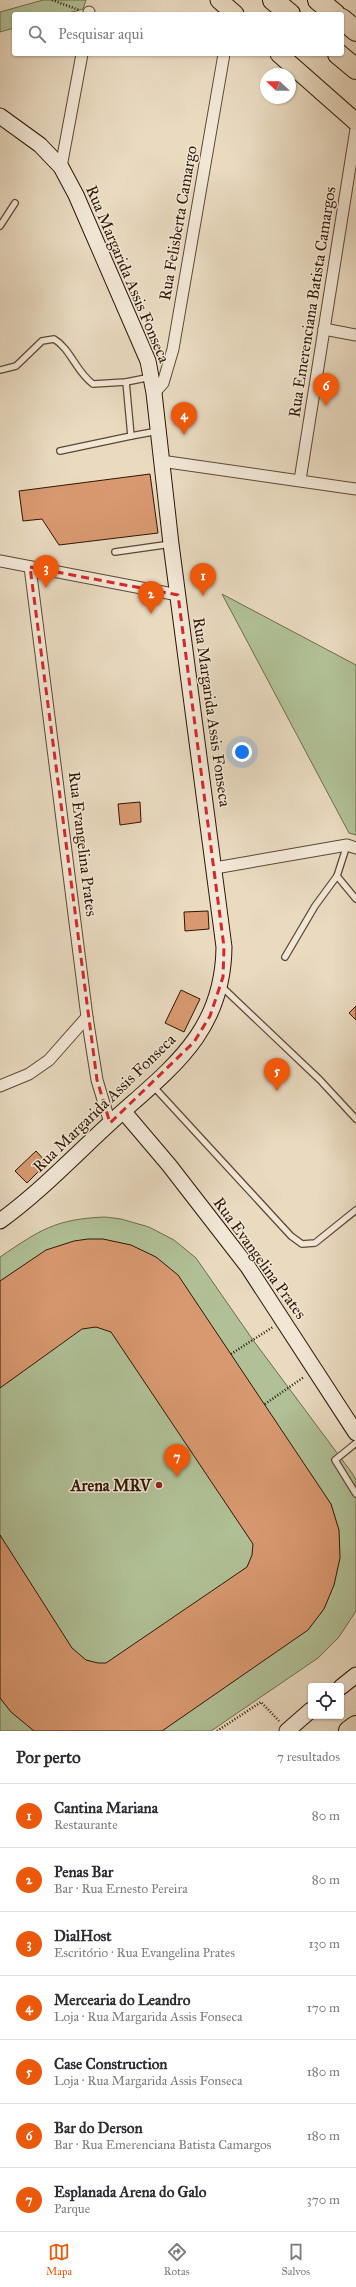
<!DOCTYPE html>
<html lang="pt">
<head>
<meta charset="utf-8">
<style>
	:root { --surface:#fff; --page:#f7f7f7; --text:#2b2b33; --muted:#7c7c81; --line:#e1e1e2; --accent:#ea580c }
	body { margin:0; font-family:"IM FELL Great Primer",serif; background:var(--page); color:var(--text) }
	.controls { position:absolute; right:12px; bottom:12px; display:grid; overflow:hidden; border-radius:4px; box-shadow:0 1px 3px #0004 }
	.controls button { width:36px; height:36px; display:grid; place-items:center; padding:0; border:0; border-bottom:1px solid var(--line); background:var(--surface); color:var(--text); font:20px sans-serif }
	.compass { position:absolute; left:260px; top:68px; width:36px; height:36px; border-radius:50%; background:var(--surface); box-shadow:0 1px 3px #0004; rotate:292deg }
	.you { position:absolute; left:242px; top:752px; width:14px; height:14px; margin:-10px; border:3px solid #fff; border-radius:50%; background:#1a73e8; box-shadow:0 0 0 6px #1a73e833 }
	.badge { display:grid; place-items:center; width:26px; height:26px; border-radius:50%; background:var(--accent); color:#fff; font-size:13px; font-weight:700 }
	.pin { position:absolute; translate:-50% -33px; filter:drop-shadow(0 1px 2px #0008) }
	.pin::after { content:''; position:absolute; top:21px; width:14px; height:12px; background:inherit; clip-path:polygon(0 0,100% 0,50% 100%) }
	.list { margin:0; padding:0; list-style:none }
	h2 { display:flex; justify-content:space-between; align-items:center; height:52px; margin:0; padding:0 16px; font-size:17px }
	h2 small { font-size:13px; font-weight:400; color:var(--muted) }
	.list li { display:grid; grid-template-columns:26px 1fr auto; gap:12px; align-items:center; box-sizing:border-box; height:64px; padding:0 16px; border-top:1px solid var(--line) }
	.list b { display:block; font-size:15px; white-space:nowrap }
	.list p { margin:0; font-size:13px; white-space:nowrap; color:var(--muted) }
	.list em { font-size:13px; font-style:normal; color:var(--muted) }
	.icon { flex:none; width:22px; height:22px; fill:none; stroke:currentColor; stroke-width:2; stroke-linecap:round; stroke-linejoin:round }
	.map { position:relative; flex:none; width:356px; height:1731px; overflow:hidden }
	.search { position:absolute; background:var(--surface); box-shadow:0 1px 3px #0004; left:12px; right:12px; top:12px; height:44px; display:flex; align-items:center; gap:10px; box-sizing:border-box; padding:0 14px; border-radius:4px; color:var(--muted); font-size:15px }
	.sheet { height:500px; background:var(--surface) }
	nav { display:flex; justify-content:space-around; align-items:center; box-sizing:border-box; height:56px; border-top:1px solid var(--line); background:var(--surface); font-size:11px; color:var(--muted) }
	nav a { display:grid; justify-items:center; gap:2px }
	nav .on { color:var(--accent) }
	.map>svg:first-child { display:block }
	.green { fill:#b1c197; stroke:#706c4e }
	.building { fill:#d99970; stroke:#2f1604 }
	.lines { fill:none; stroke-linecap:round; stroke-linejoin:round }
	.lane-casing { stroke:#5e4733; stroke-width:8 }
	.street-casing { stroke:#5e4733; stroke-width:13 }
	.secondary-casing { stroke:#2f1604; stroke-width:17 }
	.primary-casing { stroke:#2f1604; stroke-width:19 }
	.highway-casing { stroke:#2f1604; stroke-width:22 }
	.path { stroke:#2f1604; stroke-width:2.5; stroke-dasharray:1 2; stroke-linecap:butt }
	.lane { stroke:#f1e7d6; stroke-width:5.5 }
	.street { stroke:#f1e7d6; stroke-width:11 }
	.secondary { stroke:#f1e7d6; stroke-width:15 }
	.primary { stroke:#e9dac0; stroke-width:17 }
	.highway { stroke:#e9dac0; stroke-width:20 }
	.marked { fill:none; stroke:#d62828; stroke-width:3; stroke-dasharray:8 5; stroke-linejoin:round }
	.poi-dot { fill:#8f2418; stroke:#f1e7d6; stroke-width:1.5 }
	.labels { text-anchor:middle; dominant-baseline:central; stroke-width:3; stroke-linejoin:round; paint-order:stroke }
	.street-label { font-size:16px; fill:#2f1604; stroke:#f1e7d6 }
	.poi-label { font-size:16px; font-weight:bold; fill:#2f1604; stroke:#f1e7d6; text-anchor:end }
</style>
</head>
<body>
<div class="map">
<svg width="356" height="1731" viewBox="0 0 356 1731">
	<rect width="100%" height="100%" fill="#e9dac0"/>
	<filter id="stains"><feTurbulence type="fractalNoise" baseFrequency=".005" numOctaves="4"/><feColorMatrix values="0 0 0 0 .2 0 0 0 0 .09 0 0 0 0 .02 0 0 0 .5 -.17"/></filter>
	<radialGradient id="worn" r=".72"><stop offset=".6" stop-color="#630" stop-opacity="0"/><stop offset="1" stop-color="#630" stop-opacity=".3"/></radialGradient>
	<g class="green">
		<polygon points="43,0 86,0 83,9 65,14 14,14 14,28 0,32 0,12"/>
		<polygon points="222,594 356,665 356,835 349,833"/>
		<path d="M105 1217 121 1219 149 1227 174 1240 196 1258 253 1340 352 1473 356 1480V1611L339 1637 318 1658 211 1731H0V1257C40 1230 55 1219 105 1217Z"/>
	</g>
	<g class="building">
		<polygon points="150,474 158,533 59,545 42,519 23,521 19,491"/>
		<polygon points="140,802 141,822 120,825 118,804"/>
		<polygon points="208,911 209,929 185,931 184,912"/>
		<polygon points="181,990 200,999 184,1032 165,1023"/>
		<polygon points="356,1006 356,1020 349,1013"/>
		<polygon points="36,1151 47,1163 27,1183 15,1171"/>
		<polygon points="88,1239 103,1239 131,1245 156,1257 178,1275 331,1504 339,1530 340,1558 334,1585 324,1609 308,1630 162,1731 34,1731 11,1712 0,1698 0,1535 72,1648 86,1660 98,1663 106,1663 247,1567 252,1555 253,1544 111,1332 96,1327 82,1329 0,1388 0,1281 46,1250 74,1241"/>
	</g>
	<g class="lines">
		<g class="lane-casing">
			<g id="lane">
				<polyline points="0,226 15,203"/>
				<path d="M0 370 16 366 42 341 54 339C71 349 76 372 93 384L126 382 151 377"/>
				<polyline points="131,436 158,431"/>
				<polyline points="60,451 131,436 126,382"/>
				<polyline points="115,552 171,544"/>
				<polyline points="347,845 337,876 356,899"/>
				<polyline points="285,957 315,906 337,876"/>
				<polyline points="221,986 320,1080 356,1119"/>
				<polyline points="153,1086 291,1236 302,1244 315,1243 356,1210"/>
				<polyline points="356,1443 335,1460 356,1494"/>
			</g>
		</g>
		<g class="street-casing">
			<g id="street">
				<polyline points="89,14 89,12"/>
				<polyline points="61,167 82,54"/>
				<polyline points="324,329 356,335"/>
				<polyline points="154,393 163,383 173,349 224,54"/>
				<polyline points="161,461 356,489"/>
				<polyline points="300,480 356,129"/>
				<polyline points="0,561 178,595"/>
				<polyline points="30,567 87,1017 97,1080 110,1123"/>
				<polyline points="215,868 347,845 356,848"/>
				<polyline points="0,1086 29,1074 49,1060 87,1017"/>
			</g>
		</g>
		<g class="secondary-casing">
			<g id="secondary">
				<path d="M0 116 40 145 61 167 76 195 148 361 154 393 171 544 224 947C223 1035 168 1070 109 1124 73 1157 40 1192 0 1221"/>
				<polyline points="124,1112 169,1165 248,1267 356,1433"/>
				<polyline points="341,1687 356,1675"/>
				<polyline points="287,1731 311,1710"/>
			</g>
		</g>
		<g class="primary-casing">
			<g id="primary">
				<polyline points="219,0 235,14"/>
				<polyline points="279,54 356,122"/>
			</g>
		</g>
		<g class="highway-casing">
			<g id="highway">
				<polyline points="273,0 290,14"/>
				<polyline points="318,0 335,14"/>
				<polyline points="342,19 356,31"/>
				<polyline points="338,54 356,69"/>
				<polyline points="349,1731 356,1726"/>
			</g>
		</g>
		<g class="path">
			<polyline points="52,0 79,10"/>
			<polyline points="231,1354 273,1327"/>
			<polyline points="265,1404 304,1377"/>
			<polyline points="217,1731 261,1702 279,1721"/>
		</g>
		<use href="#lane" class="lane"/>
		<use href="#street" class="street"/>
		<use href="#secondary" class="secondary"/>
		<use href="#primary" class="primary"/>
		<use href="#highway" class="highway"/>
	</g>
	<path class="marked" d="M30 567 178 595 224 947 223 977 210 1016 194 1042 110 1123 97 1080Z"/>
	<circle class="poi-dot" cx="159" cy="1485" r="4"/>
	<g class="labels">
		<g class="street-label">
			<text transform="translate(178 223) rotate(-80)">Rua Felisberta Camargo</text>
			<text transform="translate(128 274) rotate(67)">Rua Margarida Assis Fonseca</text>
			<text transform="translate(312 302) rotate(-81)">Rua Emerenciana Batista Camargos</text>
			<text transform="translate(212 712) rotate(82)">Rua Margarida Assis Fonseca</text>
			<text transform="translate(83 844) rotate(83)">Rua Evangelina Prates</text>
			<text transform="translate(104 1103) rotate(-44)">Rua Margarida Assis Fonseca</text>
			<text transform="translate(260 1258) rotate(54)">Rua Evangelina Prates</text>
		</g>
		<g class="poi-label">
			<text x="151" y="1485">Arena MRV</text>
		</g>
	</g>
	<rect width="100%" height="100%" filter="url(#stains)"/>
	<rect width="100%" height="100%" fill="url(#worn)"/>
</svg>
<div class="controls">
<button><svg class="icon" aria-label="locate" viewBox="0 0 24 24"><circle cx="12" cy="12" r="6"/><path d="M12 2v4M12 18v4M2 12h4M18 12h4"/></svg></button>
</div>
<svg class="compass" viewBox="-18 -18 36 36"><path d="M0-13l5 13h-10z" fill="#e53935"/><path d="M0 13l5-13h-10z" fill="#7c7c81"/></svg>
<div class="you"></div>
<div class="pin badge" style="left:203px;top:596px">1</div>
<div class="pin badge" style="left:151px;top:614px">2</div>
<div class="pin badge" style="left:46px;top:588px">3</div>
<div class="pin badge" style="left:184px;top:435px">4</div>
<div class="pin badge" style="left:277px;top:1091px">5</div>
<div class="pin badge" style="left:326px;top:406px">6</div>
<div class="pin badge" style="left:177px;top:1477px">7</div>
<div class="search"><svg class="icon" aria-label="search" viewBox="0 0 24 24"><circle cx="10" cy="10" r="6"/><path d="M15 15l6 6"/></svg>Pesquisar aqui</div>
</div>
<section class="sheet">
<h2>Por perto<small>7 resultados</small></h2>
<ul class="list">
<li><span class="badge">1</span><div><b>Cantina Mariana</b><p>Restaurante</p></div><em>80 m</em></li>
<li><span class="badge">2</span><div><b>Penas Bar</b><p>Bar · Rua Ernesto Pereira</p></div><em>80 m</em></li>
<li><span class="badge">3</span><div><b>DialHost</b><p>Escritório · Rua Evangelina Prates</p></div><em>130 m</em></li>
<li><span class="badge">4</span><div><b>Mercearia do Leandro</b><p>Loja · Rua Margarida Assis Fonseca</p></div><em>170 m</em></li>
<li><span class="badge">5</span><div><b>Case Construction</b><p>Loja · Rua Margarida Assis Fonseca</p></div><em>180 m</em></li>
<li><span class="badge">6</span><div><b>Bar do Derson</b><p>Bar · Rua Emerenciana Batista Camargos</p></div><em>180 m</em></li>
<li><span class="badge">7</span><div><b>Esplanada Arena do Galo</b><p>Parque</p></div><em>370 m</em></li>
</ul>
</section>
<nav>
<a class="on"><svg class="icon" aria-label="map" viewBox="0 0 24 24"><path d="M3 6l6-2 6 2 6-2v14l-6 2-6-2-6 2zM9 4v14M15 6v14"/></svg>Mapa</a>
<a><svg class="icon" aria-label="directions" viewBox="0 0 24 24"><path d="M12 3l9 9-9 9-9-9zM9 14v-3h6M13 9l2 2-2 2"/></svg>Rotas</a>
<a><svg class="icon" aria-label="saved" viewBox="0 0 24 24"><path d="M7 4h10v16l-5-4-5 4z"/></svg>Salvos</a>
</nav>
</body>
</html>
